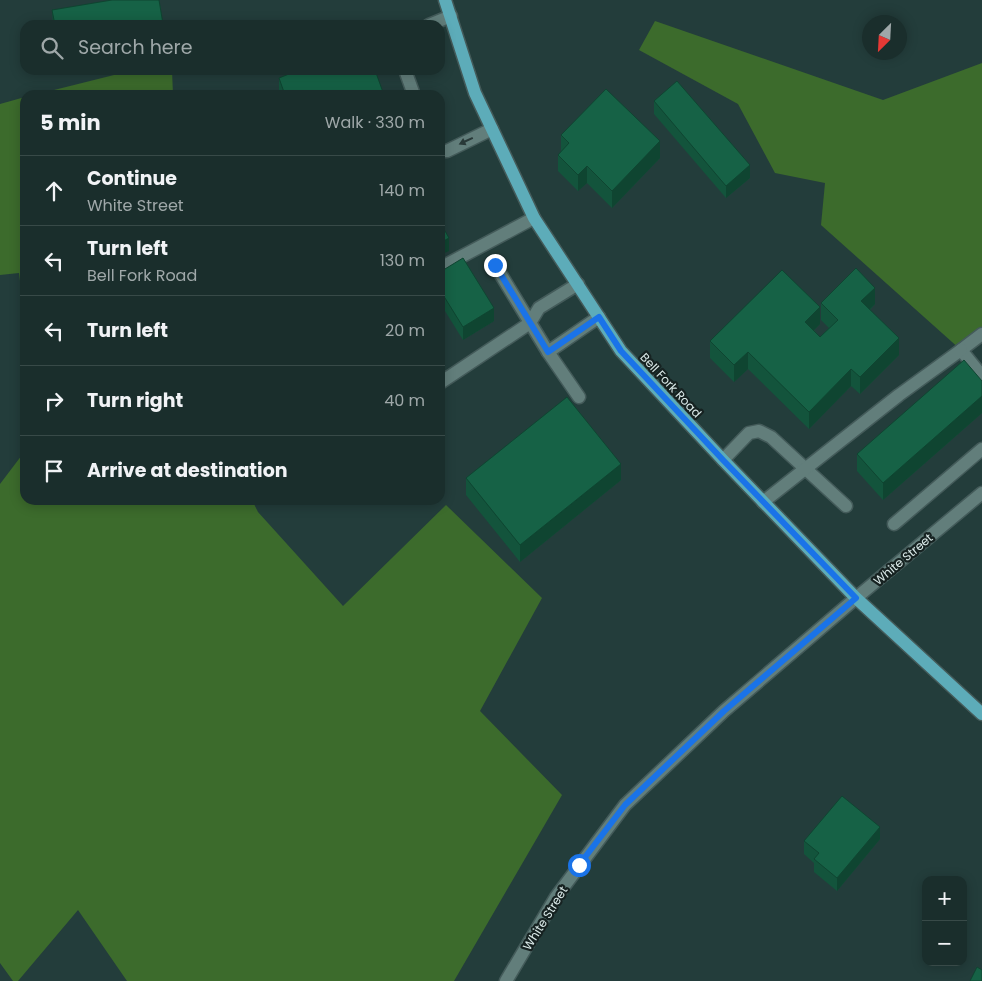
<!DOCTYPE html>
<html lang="en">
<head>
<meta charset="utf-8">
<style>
	:root { --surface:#1a2e2c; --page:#233634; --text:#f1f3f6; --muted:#9fa8a9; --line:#384a48 }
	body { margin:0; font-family:Poppins,sans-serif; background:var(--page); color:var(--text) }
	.controls { position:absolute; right:15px; bottom:15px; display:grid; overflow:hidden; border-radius:10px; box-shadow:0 2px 12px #0003 }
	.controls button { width:45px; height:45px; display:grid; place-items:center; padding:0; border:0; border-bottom:1px solid var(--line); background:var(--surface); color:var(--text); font:25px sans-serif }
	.compass { position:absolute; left:862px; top:15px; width:45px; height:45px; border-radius:50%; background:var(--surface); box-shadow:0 2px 12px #0003; rotate:204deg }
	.stop { position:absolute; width:15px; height:15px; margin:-11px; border:4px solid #1a73e8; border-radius:50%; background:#fff }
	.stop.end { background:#1a73e8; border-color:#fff; box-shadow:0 1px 5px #0008 }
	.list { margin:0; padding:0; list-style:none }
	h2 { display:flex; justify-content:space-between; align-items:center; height:65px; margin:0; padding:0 20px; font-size:21px }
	h2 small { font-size:16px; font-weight:400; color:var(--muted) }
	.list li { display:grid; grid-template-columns:32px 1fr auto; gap:15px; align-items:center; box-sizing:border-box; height:70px; padding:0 20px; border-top:1px solid var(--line) }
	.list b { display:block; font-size:19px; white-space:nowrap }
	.list p { margin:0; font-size:16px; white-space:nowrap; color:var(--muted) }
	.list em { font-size:16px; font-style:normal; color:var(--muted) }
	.icon { flex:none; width:28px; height:28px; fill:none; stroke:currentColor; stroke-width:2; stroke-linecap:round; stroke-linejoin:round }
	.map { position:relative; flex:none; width:982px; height:981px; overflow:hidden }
	.search { position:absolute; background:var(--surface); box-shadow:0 2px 12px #0003; left:20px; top:20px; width:425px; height:55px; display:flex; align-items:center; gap:12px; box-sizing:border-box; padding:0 18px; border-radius:15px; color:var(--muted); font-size:19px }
	.panel { position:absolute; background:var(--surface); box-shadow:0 2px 12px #0003; left:20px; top:90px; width:425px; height:415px; border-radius:15px }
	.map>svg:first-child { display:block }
	.forest { fill:#3c6b2c }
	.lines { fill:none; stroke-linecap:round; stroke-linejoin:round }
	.minor-casing { stroke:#445b5a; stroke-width:15 }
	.major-casing { stroke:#445b5a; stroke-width:15 }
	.minor { stroke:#627e7b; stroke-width:12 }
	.major { stroke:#5dacb9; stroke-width:12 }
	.wall { fill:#13543c }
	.shaded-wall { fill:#0f4531 }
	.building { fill:#166246; stroke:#0f4531 }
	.oneway { fill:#293938 }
	.route { stroke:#1a73e8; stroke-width:6 }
	.labels { text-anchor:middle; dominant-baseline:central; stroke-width:4.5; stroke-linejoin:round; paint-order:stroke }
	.street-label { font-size:12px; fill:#dbeae9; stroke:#162221 }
</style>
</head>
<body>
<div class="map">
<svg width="982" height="981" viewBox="0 0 982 981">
	<rect width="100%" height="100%" fill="#233d3b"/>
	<g class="forest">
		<polygon points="655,21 883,100 982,63 982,334 961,350 821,225 825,183 775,173 738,104 639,50"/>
		<polygon points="134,70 172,70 173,95 34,95"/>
		<polygon points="25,97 25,321 19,273 0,275 0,104"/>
		<polygon points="25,451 25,500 252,500 258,512 343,606 446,505 542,598 480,711 562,795 454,981 127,981 78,910 18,981 13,981 0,963 0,484"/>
	</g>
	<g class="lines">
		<g class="minor-casing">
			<g id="minor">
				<polyline points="429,25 451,16"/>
				<polyline points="405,70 414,95"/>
				<polyline points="440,151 447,151 492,129"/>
				<polyline points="495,265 548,352 579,397"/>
				<polyline points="440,268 534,218"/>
				<polyline points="982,334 961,350 982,376"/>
				<polyline points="548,352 599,317"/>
				<polyline points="440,383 530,323 539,308 578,284"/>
				<polyline points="723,460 749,433 759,431 771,437 846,506"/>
				<polyline points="763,502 899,395 961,350"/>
				<polyline points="894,524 982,449"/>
				<polyline points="506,981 556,897 625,805 724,711 856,598 982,493"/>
			</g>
		</g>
		<g class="major-casing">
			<polyline id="major" points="445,0 475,93 534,218 621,351 723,460 856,598 982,714"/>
		</g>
		<use href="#minor" class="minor"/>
		<use href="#major" class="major"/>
	</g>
	<g class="wall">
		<polygon points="159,0 163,25 53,25 52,10"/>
		<polygon points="279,78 384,95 279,95"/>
		<polygon points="654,101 750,178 726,198 654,114"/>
		<polygon points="561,135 660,158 612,208 587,183 578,191 558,171 558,155 561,151"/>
		<polygon points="440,272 494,321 463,340 440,303"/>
		<polygon points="821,303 875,304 870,310 899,355 860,394 851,386 809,429 748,369 734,382 710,358 710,341 820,324 814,330 820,337 829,328 821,320"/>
		<polygon points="982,381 982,413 883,500 857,471 857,454"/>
		<polygon points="466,478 621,480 520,562 466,495"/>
		<polygon points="880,839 837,891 814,872 814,863 804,854 804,841"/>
	</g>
	<g class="shaded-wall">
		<polygon points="660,141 660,158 612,208 612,191"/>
		<polygon points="750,165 750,178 726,198 726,186"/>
		<polygon points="587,166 587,183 578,191 578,175"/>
		<polygon points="449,238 449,251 440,255 440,243"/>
		<polygon points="875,288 875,304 861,318 861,301"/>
		<polygon points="820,307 820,324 805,339 805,322"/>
		<polygon points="494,308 494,321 463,340 463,327"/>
		<polygon points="899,338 899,355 860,394 860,377"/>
		<polygon points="748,352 748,369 734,382 734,365"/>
		<polygon points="851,369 851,386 809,429 809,412"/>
		<polygon points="982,396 982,413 883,500 883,483"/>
		<polygon points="621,464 621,480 520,562 520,545"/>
		<polygon points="880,827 880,839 837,891 837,878"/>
	</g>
	<g class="building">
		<polygon points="112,0 159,0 163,24 159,25 55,25 52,10"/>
		<polygon points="299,70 375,70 384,95 285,95 279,78"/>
		<polygon points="677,81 750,165 726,186 654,101"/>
		<polygon points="606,89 660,141 612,191 587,166 578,175 558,155 569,143 561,135"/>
		<polygon points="440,222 449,238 440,243"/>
		<polygon points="463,258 494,308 463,327 440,290 440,272"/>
		<polygon points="856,268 875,288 861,301 899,338 860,377 851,369 809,412 748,352 734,365 710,341 782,270 820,307 805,322 820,337 838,320 821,303"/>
		<polygon points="964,360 982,381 982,396 883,483 857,454"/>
		<polygon points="567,397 621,464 520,545 466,478"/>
		<polygon points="842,796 880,827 837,878 814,859 819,853 804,841"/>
		<polygon points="977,967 982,970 982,981 970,981"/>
	</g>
	<defs><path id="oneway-solid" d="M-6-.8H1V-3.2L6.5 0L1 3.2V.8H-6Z" transform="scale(1.25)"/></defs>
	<use class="oneway" href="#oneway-solid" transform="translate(466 141) rotate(155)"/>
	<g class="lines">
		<polyline class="route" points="495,265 548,352 599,317 621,351 723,460 856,598 724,711 625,805 579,865"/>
	</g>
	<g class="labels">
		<g class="street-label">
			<text transform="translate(671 385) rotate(47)">Bell Fork Road</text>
			<text transform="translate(903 559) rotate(-40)">White Street</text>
			<text transform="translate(545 918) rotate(-58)">White Street</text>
		</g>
	</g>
</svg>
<div class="controls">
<button>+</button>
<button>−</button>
</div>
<svg class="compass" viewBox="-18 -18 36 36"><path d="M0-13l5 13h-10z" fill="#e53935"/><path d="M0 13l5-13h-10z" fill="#9fa8a9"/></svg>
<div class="stop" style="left:579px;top:865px"></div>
<div class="stop end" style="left:495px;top:265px"></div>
<div class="search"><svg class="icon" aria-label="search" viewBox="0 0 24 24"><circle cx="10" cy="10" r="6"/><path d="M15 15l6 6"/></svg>Search here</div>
<section class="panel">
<h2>5 min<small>Walk · 330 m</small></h2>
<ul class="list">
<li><svg class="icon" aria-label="ahead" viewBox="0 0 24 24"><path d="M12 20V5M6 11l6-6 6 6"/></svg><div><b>Continue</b><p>White Street</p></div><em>140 m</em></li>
<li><svg class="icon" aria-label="left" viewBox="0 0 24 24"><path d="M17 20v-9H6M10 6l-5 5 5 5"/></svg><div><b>Turn left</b><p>Bell Fork Road</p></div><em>130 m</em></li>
<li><svg class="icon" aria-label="left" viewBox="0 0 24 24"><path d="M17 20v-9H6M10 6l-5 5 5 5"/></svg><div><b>Turn left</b></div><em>20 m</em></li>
<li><svg class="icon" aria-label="right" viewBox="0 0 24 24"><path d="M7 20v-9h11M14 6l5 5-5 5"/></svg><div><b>Turn right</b></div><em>40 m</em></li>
<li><svg class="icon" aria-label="arrive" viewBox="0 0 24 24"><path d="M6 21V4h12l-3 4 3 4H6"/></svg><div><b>Arrive at destination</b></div></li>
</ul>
</section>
</div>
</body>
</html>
